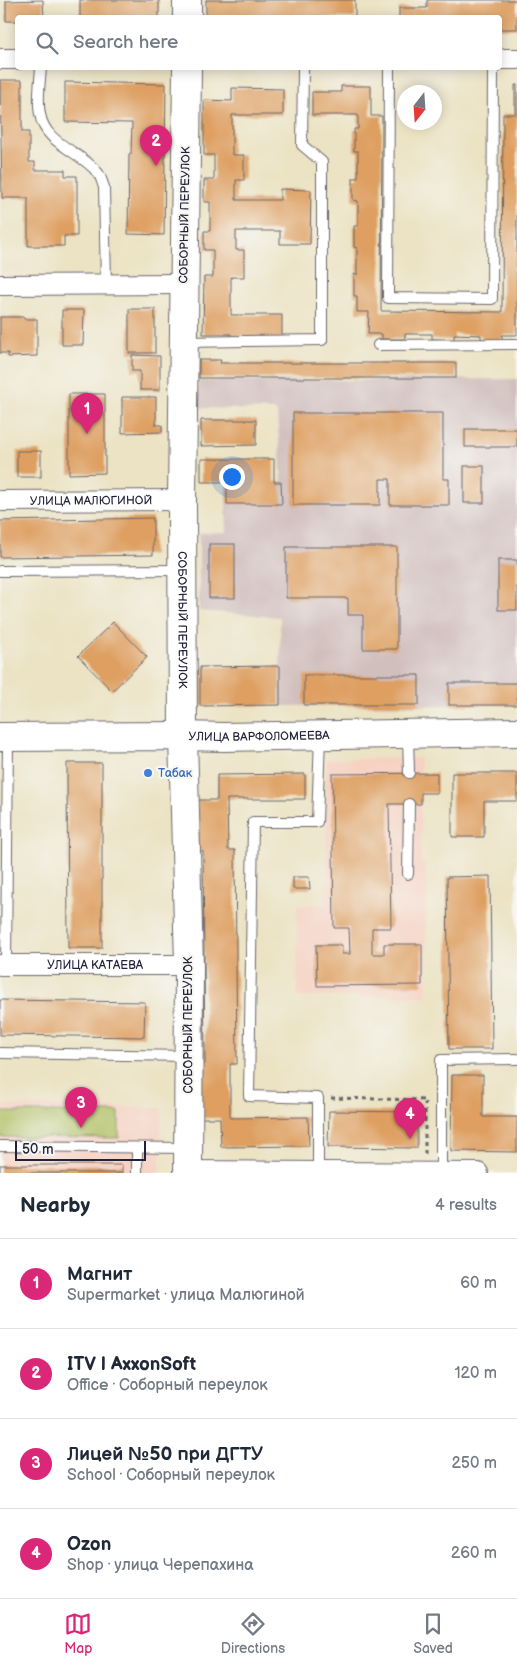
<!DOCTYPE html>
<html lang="en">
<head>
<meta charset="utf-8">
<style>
	:root { --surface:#fff; --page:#f6f6f7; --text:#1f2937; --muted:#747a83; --line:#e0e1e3; --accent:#db2777 }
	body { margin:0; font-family:"Balsamiq Sans",sans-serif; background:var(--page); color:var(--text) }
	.compass { position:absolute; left:397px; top:85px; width:45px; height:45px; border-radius:50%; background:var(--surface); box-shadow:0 2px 12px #0003; rotate:197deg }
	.scale { position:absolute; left:15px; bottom:12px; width:131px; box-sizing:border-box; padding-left:5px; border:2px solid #22223b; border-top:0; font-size:14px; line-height:18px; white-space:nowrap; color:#22223b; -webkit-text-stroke:4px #f6f6f2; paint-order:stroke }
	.you { position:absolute; left:231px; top:476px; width:18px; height:18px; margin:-12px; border:4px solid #fff; border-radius:50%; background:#1a73e8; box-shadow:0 0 0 8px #1a73e833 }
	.badge { display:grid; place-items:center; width:32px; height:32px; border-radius:50%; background:var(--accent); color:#fff; font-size:16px; font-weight:700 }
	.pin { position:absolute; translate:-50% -41px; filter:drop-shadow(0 1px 2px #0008) }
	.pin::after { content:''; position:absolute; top:26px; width:18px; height:15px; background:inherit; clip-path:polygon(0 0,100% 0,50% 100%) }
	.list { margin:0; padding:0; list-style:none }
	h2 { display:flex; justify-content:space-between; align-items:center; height:65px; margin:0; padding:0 20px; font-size:21px }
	h2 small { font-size:16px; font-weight:400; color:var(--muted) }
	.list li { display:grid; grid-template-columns:32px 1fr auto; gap:15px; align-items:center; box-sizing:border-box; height:90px; padding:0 20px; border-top:1px solid var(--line) }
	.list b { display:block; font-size:19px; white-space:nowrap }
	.list p { margin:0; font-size:16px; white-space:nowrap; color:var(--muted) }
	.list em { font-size:16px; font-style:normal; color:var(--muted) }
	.icon { flex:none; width:28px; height:28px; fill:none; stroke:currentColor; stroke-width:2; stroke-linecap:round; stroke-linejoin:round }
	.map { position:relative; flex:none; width:517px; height:1173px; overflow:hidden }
	.search { position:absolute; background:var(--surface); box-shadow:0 2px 12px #0003; left:15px; right:15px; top:15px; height:55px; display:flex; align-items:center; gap:12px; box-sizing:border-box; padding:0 18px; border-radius:5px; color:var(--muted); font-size:19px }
	.sheet { height:425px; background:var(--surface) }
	nav { display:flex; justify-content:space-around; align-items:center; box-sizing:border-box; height:70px; border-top:1px solid var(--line); background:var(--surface); font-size:14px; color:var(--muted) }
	nav a { display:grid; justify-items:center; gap:2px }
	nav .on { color:var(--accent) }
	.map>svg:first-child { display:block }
	.built { fill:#f6d2c3 }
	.industrial { fill:#d1bfbd }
	.green { fill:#b0c063; stroke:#69714f }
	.building { fill:#de9f61 }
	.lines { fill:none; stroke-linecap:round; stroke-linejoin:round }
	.lane-casing { stroke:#69666b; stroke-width:12 }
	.street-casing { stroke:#69666b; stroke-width:22 }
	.secondary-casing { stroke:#69666b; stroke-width:30 }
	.path { stroke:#69666b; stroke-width:3; stroke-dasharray:4 4; stroke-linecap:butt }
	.lane { stroke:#fff; stroke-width:10 }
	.street { stroke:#fff; stroke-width:20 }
	.secondary { stroke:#fff; stroke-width:28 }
	.shop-dot { fill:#3f7fe0; stroke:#f6f6f2; stroke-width:2 }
	.labels { text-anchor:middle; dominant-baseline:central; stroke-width:4.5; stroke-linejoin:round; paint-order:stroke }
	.street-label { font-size:12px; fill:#22223b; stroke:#f6f6f2 }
	.shop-label { font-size:12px; fill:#366cbe; stroke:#f6f6f2; text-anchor:start }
</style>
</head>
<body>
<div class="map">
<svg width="517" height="1173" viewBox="0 0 517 1173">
	<rect width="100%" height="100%" fill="#f6f6f2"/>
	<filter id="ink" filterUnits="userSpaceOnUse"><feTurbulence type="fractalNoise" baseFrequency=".02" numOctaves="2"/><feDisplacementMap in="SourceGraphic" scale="10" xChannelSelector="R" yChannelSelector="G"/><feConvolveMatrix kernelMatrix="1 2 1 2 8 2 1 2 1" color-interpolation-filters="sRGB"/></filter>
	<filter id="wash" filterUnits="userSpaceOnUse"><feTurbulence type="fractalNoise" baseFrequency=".0096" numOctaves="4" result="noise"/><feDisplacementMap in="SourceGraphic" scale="20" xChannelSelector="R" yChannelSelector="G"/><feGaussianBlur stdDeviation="1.12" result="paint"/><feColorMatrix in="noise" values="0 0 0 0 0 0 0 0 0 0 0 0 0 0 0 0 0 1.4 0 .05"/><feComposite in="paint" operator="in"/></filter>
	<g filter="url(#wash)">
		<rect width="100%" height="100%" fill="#ece3c4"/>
		<g class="built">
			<polygon points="420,758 421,862 426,863 427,996 297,997 297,905 327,904 326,759"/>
			<polygon points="0,1105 162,1108 160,1173 0,1173"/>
		</g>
		<polygon class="industrial" points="517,379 517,705 281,706 280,617 199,611 199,533 227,532 225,481 282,481 277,413 274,410 199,408 199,381"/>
		<polygon class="green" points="0,1112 119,1112 119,1138 0,1137"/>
		<g id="blocks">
			<g class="building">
				<polygon points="43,0 44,18 18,18 18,21 6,21 6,1"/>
				<rect x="80" y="0" width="79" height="18"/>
				<rect x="206" y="0" width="149" height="18"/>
				<polygon points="427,0 517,0 517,29 500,29 500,18 399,18 399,8 427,8"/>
				<polygon points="0,80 22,80 22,132 29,132 29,162 35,162 35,170 65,170 65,176 77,176 77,236 64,236 64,246 28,246 28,198 2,198"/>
				<polygon points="65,82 166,84 164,235 128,234 129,154 131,154 132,123 65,122"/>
				<polygon points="515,85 517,85 517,335 502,335 502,340 481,340 481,335 454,334 454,340 432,339 432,334 405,334 405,339 382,339 382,334 368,334 369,312 357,312 357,296 354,296 354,274 357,275 357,248 354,247 354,226 358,226 358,201 353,200 353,178 358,178 358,151 354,151 354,129 358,129 358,115 312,115 312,92 341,92 341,86 371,86 371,116 382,116 381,311 502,312 503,114 515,114"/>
				<polygon points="232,88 283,89 283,115 232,115 232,155 244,155 244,180 236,180 236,200 280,200 280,189 311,190 310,244 280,244 280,231 236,231 236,250 244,250 244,277 231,277 231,315 282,315 282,342 231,342 231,334 203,334 204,277 213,277 213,250 204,250 204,231 210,231 210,202 204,202 204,180 214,180 214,155 204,155 204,100 232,101"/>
				<rect x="129" y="309" width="26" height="44"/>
				<polygon points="62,310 84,310 83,345 62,345"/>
				<polygon points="0,317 24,317 24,319 37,319 37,356 8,357 8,353 0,353"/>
				<polygon points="132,355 160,356 160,390 140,390 140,371 132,371"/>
				<polygon points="199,360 221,360 220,363 456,363 456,378 199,378"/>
				<polygon points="69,394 105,394 105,473 69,474"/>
				<polygon points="122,397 156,397 156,425 162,425 162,432 122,433"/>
				<polygon points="293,413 443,413 443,479 449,479 449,505 390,505 390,479 380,479 380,505 293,505"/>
				<polygon points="201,420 256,420 256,445 201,446"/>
				<rect x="465" y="429" width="52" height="18"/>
				<rect x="17" y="451" width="24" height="26"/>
				<polygon points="201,459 274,459 274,482 281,482 282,504 227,504 227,482 201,482"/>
				<rect x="464" y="466" width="20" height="37"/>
				<polygon points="153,518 153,555 0,557 0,521"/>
				<rect x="209" y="544" width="26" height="54"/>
				<polygon points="286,547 397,547 397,649 363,649 363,615 348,615 348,598 286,598"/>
				<rect x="498" y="560" width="19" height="50"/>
				<polygon points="113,622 147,657 112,691 78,656"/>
				<polygon points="280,666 280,705 200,706 200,667"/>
				<rect x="304" y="675" width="115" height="30"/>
				<rect x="449" y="683" width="68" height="22"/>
				<polygon points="67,763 102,763 102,948 68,948"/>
				<polygon points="437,773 437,793 421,793 421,804 389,804 391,928 372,928 372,954 384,954 384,944 422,944 422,985 317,986 316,945 342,945 342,954 350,954 349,928 334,928 332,774"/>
				<polygon points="452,773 517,773 517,801 484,801 484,837 452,837"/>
				<polygon points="305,774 305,799 227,799 228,850 235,850 237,1064 230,1064 230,1118 308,1117 309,1146 221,1147 220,1118 199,1118 199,1064 205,1064 203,851 197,851 197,800 217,800 217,775"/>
				<polygon points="490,876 492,1049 449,1049 447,877"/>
				<polygon points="293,877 309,877 310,889 293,889"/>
				<polygon points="0,1000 145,1002 144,1037 0,1035"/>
				<polygon points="452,1075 483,1075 483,1117 517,1117 517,1152 451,1151"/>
				<polygon points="329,1111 417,1112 417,1148 328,1147"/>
				<rect x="0" y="1165" width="122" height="8"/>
			</g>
		</g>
	</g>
	<g filter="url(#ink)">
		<use href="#blocks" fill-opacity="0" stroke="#69666b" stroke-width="1"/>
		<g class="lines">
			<g class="lane-casing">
				<g id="lane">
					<path d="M41 68C40 82 37 100 40 114 45 145 80 150 98 173 101 177 102 182 104 187L106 284"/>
					<polyline points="389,68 388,298 492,299 493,68"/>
					<polyline points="184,342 322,340 322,162 302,145 303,68"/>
					<polyline points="378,345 517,344"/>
					<polyline points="0,571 182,570"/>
					<polyline points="408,735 409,773"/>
					<polyline points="408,874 409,804"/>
					<polyline points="6,965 8,739"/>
					<polyline points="0,1053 188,1056"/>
					<polyline points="0,1146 187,1148"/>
					<polyline points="318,1172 318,1098 249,1096 253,822 317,822 320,736"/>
					<polyline points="137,1173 137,1148"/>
					<polyline points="441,1173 441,1060 517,1059"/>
				</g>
			</g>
			<g class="street-casing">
				<g id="street">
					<polyline points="0,59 18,59"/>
					<polyline points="500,59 517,59"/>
					<polyline points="0,285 184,284"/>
					<path id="s1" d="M0 501 182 500"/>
					<path id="s2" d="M0 965H189"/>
					<polyline points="188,1171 478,1173"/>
				</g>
			</g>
			<g class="secondary-casing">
				<g id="secondary">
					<polyline points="187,18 187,0"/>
					<path id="s3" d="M187 68 182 500 183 736 189 965 188 1173"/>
					<path id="s4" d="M0 737 183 736 224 737 517 732"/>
				</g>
			</g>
			<polyline class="path" points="331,1098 425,1100 425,1154"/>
			<use href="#lane" class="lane"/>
			<use href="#street" class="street"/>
			<use href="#secondary" class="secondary"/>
		</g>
	</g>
	<circle class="shop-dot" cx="148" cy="773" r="5"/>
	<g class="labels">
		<g class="street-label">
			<text transform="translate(185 215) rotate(-89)">СОБОРНЫЙ ПЕРЕУЛОК</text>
			<text stroke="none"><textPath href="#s1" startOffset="91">УЛИЦА МАЛЮГИНОЙ</textPath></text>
			<text stroke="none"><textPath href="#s3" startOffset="552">СОБОРНЫЙ ПЕРЕУЛОК</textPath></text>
			<text stroke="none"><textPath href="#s4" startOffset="259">УЛИЦА ВАРФОЛОМЕЕВА</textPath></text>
			<text stroke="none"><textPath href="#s2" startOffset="95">УЛИЦА КАТАЕВА</textPath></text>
			<text transform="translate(188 1025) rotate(-90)">СОБОРНЫЙ ПЕРЕУЛОК</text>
		</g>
		<g class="shop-label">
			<text x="158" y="773">Табак</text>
		</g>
	</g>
</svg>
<svg class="compass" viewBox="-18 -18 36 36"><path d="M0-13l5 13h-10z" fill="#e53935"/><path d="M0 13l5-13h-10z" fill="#747a83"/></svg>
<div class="scale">50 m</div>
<div class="you"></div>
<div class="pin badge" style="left:87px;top:434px">1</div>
<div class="pin badge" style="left:156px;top:166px">2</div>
<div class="pin badge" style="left:81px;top:1128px">3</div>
<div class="pin badge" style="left:410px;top:1139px">4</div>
<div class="search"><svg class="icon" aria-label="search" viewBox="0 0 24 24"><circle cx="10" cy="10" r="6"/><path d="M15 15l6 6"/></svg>Search here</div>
</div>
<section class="sheet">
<h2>Nearby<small>4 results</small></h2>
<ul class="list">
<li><span class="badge">1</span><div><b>Магнит</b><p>Supermarket · улица Малюгиной</p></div><em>60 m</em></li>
<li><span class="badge">2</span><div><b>ITV | AxxonSoft</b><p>Office · Соборный переулок</p></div><em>120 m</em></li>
<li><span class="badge">3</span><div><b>Лицей №50 при ДГТУ</b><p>School · Соборный переулок</p></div><em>250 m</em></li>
<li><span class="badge">4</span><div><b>Ozon</b><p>Shop · улица Черепахина</p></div><em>260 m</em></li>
</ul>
</section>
<nav>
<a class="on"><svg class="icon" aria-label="map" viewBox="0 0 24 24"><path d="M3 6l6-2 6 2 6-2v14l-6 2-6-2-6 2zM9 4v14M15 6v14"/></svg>Map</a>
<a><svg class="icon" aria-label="directions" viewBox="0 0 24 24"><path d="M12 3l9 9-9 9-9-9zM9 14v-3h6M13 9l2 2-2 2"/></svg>Directions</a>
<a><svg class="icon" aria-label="saved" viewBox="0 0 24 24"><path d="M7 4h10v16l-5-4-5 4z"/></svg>Saved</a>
</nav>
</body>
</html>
